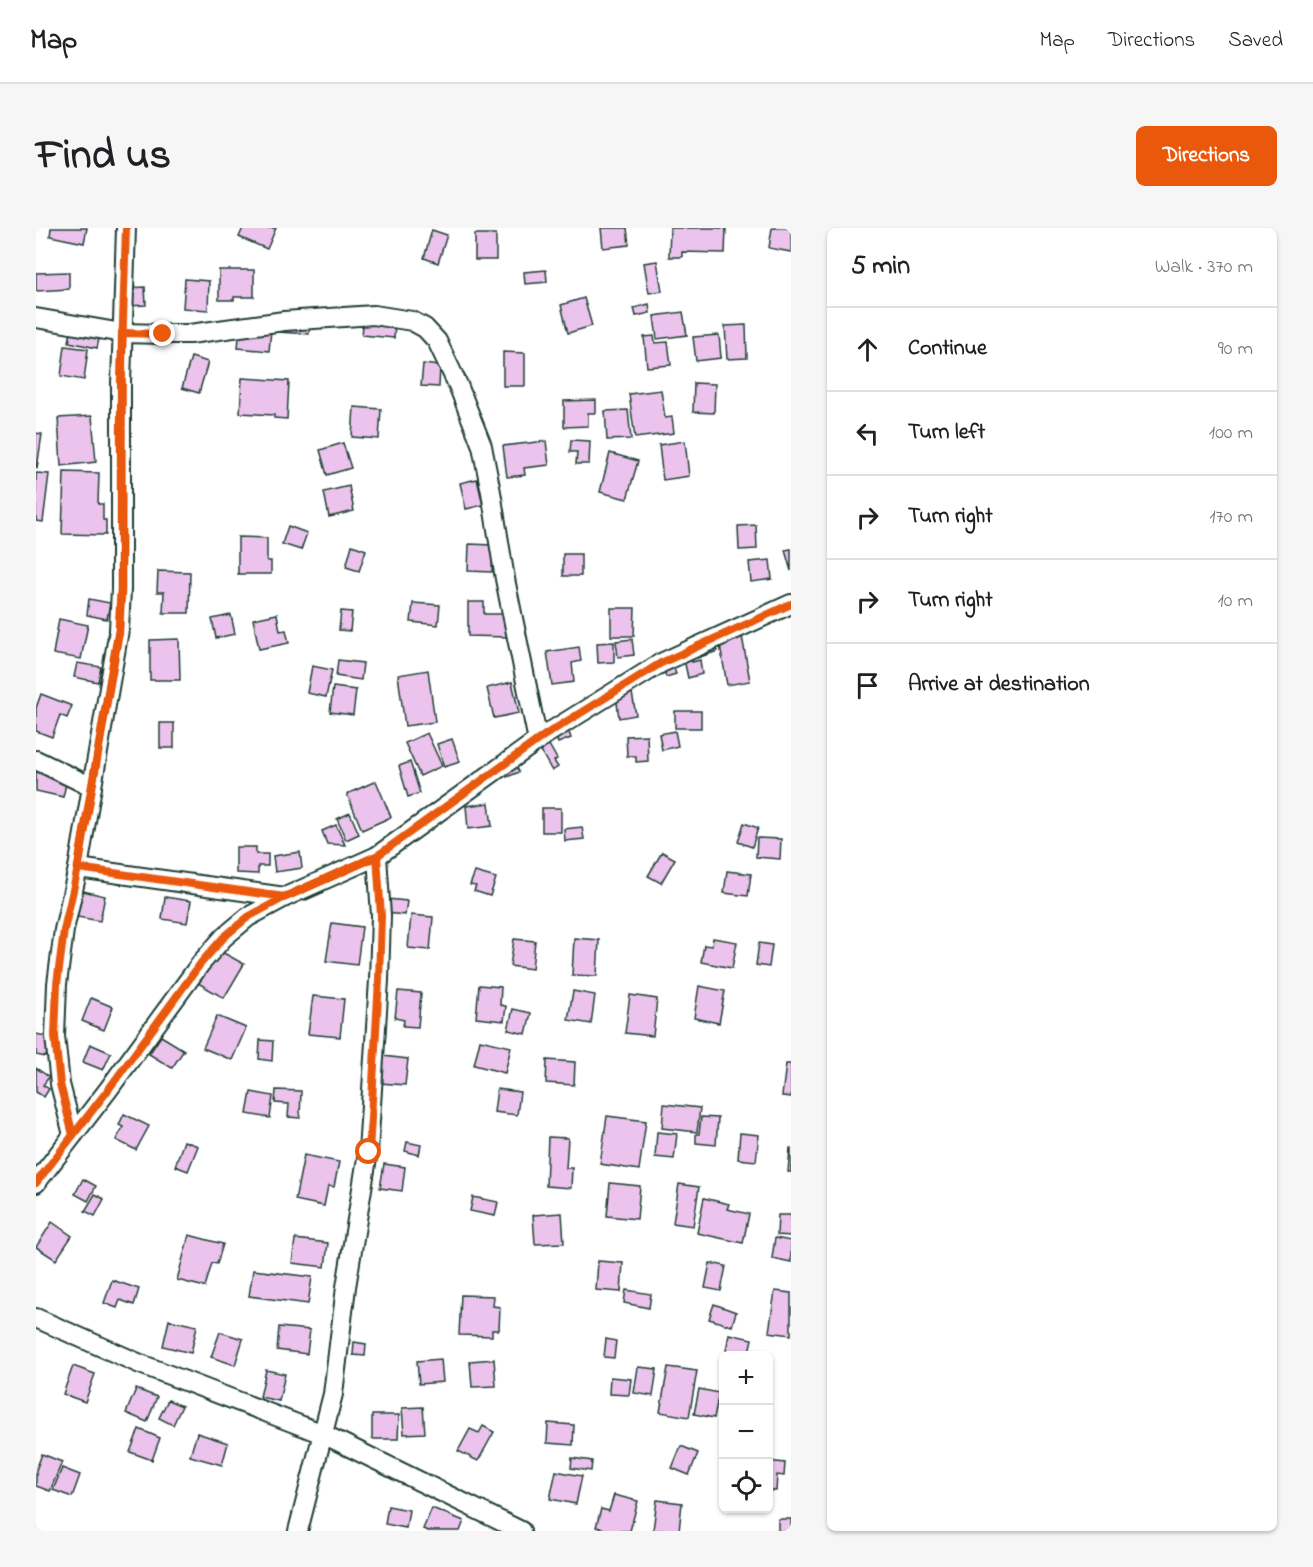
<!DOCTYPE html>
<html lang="en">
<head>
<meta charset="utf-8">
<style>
	:root { --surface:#fff; --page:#f6f6f6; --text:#202124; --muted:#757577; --line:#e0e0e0; --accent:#ea580c }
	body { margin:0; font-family:"Indie Flower",sans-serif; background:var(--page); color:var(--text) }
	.controls { position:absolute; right:18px; bottom:18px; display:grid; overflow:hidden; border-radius:9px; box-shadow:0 2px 4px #0004 }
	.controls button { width:54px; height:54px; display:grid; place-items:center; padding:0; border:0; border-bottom:2px solid var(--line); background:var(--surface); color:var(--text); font:30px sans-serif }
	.stop { position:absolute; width:18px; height:18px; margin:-14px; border:4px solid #ea580c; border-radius:50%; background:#fff }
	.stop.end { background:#ea580c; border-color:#fff; box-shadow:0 2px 6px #0008 }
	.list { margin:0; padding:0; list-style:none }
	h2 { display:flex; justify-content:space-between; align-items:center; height:78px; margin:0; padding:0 24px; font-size:26px }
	h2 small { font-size:20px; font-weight:400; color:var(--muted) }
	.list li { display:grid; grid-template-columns:39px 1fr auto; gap:18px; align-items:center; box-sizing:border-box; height:84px; padding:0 24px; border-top:2px solid var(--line) }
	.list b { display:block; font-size:22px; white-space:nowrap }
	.list em { font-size:20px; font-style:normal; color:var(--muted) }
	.icon { flex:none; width:33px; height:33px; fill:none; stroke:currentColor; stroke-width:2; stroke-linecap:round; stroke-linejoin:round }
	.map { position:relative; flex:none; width:755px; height:1303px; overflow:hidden; border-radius:9px }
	header { display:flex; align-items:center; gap:36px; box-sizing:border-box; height:84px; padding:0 30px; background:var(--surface); border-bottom:2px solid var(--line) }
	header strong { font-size:28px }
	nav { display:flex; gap:33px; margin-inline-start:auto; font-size:21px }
	.intro { display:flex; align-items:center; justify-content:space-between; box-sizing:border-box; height:144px; padding:0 36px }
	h1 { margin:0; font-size:42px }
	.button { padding:15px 27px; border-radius:9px; background:var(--accent); color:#fff; font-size:21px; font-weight:700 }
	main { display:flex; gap:36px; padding:0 36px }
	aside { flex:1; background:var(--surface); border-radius:9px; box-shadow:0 2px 4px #0004 }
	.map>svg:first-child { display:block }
	.building { fill:#ebc3ec; stroke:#1f3d34; stroke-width:1.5 }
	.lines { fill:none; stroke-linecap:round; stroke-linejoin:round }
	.minor-casing { stroke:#1f3d34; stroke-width:22 }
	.minor { stroke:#fff; stroke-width:18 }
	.cycleway-casing { stroke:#fff; stroke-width:11 }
	.cycleway { stroke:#e8590c; stroke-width:8 }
	.route { stroke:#ea580c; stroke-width:8 }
</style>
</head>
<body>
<header>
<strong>Map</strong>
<nav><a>Map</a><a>Directions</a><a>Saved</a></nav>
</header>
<div class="intro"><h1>Find us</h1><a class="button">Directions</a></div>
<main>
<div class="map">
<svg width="755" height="1303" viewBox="0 0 755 1303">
	<rect width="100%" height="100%" fill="#fff"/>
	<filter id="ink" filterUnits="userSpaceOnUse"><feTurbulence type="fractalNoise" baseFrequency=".0167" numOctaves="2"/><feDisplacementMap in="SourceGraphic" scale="12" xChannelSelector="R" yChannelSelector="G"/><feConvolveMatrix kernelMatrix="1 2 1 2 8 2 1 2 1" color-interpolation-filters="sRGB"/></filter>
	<g filter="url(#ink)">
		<g class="building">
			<polygon points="15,0 51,0 48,15 14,8"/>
			<polygon points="207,0 240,0 231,21 203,9"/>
			<polygon points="565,0 591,0 593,17 567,20"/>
			<polygon points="634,0 690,0 689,25 646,24 646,29 633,29"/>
			<polygon points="736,0 755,0 755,24 733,20"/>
			<polygon points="396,2 411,7 402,35 388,30"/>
			<rect x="439" y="6" width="21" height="26"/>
			<polygon points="621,33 626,63 613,65 608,35"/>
			<polygon points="183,42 218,42 218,69 198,69 198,72 183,72"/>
			<polygon points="510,42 511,54 489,56 488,44"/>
			<polygon points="33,44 33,61 0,63 0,45"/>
			<polygon points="149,51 173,53 172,82 147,80"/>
			<polygon points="109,59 110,77 93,78 92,60"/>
			<polygon points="548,70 556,98 532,105 525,77"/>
			<polygon points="613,76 614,85 600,88 598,80"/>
			<polygon points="329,79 365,82 364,92 359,92 358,110 326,107"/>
			<polygon points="647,84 651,107 621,111 618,88"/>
			<polygon points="244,86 274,88 273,106 242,104"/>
			<polygon points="710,97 711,130 691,131 689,98"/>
			<polygon points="204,98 235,102 233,123 202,120"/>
			<polygon points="35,104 63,111 61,120 33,114"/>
			<polygon points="683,107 685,130 660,133 657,109"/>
			<polygon points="618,108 619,115 632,114 635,137 611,139 608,109"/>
			<polygon points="29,118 52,121 48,152 25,148"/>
			<polygon points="467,124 489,125 489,158 467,158"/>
			<polygon points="155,129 172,134 163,165 146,160"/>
			<polygon points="387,136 404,138 403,159 385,158"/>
			<polygon points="206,150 253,153 251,191 238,190 238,187 204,185"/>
			<polygon points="658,155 679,156 678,185 657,184"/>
			<polygon points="625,162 629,190 636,189 638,205 599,210 593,166"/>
			<polygon points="560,172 560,185 552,185 552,198 528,199 528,173"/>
			<polygon points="318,179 345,181 343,211 316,209"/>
			<polygon points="592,182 595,211 571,212 569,183"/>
			<polygon points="56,188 60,234 25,238 22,190"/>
			<polygon points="0,205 6,206 1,240 0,239"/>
			<polygon points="535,212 554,213 553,236 540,236 541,224 534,224"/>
			<polygon points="510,213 513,237 488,240 489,247 471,249 467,218"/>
			<polygon points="649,213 653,248 627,252 623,217"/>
			<polygon points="307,215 315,240 291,247 284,222"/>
			<polygon points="574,225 602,233 591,271 564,264"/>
			<polygon points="28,244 63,245 62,276 67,276 67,292 70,292 70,307 26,306"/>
			<polygon points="0,245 13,246 7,294 0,293"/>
			<polygon points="441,251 447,277 430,281 424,255"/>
			<polygon points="313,258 318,283 293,289 288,264"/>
			<polygon points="720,297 721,321 703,322 702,298"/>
			<polygon points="252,298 271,305 265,322 246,316"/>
			<polygon points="202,309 231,310 231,333 235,333 235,346 202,346"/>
			<polygon points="433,316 457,317 456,344 432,343"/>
			<polygon points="316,317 330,322 323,343 310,339"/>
			<polygon points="755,321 755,343 749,322"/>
			<rect x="527" y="326" width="18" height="22"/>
			<polygon points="734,332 736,351 715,354 713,334"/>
			<polygon points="122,343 154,344 153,385 127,385 128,364 121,364"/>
			<polygon points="53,371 74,375 71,391 51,387"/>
			<polygon points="432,374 448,374 448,386 473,386 473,409 432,408"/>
			<polygon points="377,375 404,377 402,397 375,394"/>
			<polygon points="575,380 599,380 598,408 575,408"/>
			<polygon points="305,383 316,384 314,403 303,402"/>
			<polygon points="241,386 244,403 250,402 253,415 223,421 217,391"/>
			<polygon points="195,387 199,406 180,410 176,391"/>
			<polygon points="23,391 52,397 45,431 17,426"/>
			<polygon points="706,408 714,453 691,457 684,417 692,416 691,411"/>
			<polygon points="143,411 144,452 114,452 114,412"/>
			<polygon points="596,411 598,427 582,429 580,413"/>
			<polygon points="677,411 682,423 661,430 657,417"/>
			<polygon points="578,414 578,434 562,435 561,415"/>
			<polygon points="543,419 545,433 536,435 538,454 516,457 511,424"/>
			<polygon points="655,425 656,434 664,432 666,446 652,450 647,427"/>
			<polygon points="634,429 640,446 630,449 629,445 613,450"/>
			<polygon points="302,432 327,435 325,452 300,448"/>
			<polygon points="41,435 65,439 62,454 38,449"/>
			<polygon points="276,438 296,442 290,469 271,465"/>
			<polygon points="392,442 399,494 369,498 362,447"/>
			<polygon points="476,454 483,485 458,490 451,460"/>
			<polygon points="297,459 320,462 317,487 294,484"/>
			<polygon points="596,465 600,487 583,490 580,467"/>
			<polygon points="5,466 36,478 31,490 24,487 16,509 0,503 0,480"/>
			<rect x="639" y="483" width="26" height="17"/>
			<rect x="124" y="495" width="14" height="25"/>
			<polygon points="530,495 535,510 522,515 517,500"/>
			<polygon points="639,503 642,518 626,522 623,506"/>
			<polygon points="391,505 406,538 384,548 369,515"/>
			<polygon points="611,507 612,533 600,534 600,528 591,528 590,508"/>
			<polygon points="416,511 424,534 408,539 401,516"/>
			<polygon points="512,515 521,531 518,533 522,539 516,543 503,520"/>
			<polygon points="477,530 483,544 471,549 465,535"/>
			<polygon points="374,534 384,565 372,569 363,538"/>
			<polygon points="0,539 32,547 27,569 0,563"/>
			<polygon points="340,553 355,589 326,602 311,566"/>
			<polygon points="453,575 456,598 432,601 430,578"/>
			<rect x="506" y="580" width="19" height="24"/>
			<polygon points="314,585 323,606 310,612 301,591"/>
			<polygon points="708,595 722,600 716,619 702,614"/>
			<polygon points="300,597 309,617 291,616 286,603"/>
			<polygon points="546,599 548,611 529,613 528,601"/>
			<polygon points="721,610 745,611 744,631 720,629"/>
			<polygon points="200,619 220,619 220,626 232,626 232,638 222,638 222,646 200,645"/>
			<polygon points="264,624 266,640 239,644 237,628"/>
			<polygon points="626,624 639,631 625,655 612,648"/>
			<polygon points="691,643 715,646 712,668 688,665"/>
			<polygon points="439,644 460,650 454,668 438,663 440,658 434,657"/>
			<polygon points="282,651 288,664 270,672 264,660"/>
			<polygon points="47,663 69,668 64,693 41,689"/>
			<polygon points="129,669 155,673 151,695 126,691"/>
			<polygon points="351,671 371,673 369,687 349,685"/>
			<polygon points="375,687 397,689 394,722 372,720"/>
			<polygon points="296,695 326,699 321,737 290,733"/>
			<polygon points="538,710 563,712 561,748 536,747"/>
			<polygon points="677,710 701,714 696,740 665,734 668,717 676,718"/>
			<polygon points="478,711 499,713 496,741 474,738"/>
			<polygon points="723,715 736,717 733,739 720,737"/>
			<polygon points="182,722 208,736 188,770 162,755"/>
			<polygon points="443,757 465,759 464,777 470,778 468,793 440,790"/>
			<polygon points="663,758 689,763 683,795 658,790"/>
			<polygon points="362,763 385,765 382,799 367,798 368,792 359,790"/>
			<polygon points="537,763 559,767 555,796 532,792"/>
			<polygon points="594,767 621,771 617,808 589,805"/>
			<polygon points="277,768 308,771 304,809 272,806"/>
			<polygon points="55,770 77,779 68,802 46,793"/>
			<polygon points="477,781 495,785 490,806 472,802"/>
			<polygon points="181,788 210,800 196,832 167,820"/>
			<polygon points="0,806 14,809 10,829 0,827"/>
			<polygon points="125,808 148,822 136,840 113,826"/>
			<polygon points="224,812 237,813 236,833 223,831"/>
			<polygon points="444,812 475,819 469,845 438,837"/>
			<polygon points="54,816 75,825 67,842 47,834"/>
			<polygon points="347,828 372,831 369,857 344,855"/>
			<polygon points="511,832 539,834 538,857 510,855"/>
			<polygon points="750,836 755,836 755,869 746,868"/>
			<polygon points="0,840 13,849 7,857 13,861 8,869 0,864"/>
			<polygon points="461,861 484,864 481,887 458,884"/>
			<polygon points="240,862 265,863 264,890 252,889 253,876 239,875"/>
			<polygon points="215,864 237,868 234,890 211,886"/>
			<polygon points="628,876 664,880 661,904 626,900"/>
			<polygon points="88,886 113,898 100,922 80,912 87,899 83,897"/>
			<polygon points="571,888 610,893 603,942 564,936"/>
			<polygon points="665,889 682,890 680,917 660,915 660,906 663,906"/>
			<polygon points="621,904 641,906 638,931 619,929"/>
			<polygon points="704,905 723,907 720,933 702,931"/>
			<polygon points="512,909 532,910 530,940 536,940 535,960 510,958"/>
			<polygon points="148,913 162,918 152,943 139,938"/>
			<polygon points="371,914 385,917 383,927 369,923"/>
			<polygon points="754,920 755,920 755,944 752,944"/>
			<polygon points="268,927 303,934 298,959 292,958 288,978 259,972"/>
			<polygon points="348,936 369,939 366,963 344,960"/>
			<polygon points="47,951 60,958 52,973 39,966"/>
			<polygon points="574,955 604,958 601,991 571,988"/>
			<polygon points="643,956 663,959 657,998 637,995"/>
			<polygon points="59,966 68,971 59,988 49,983"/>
			<polygon points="437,969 462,974 459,988 434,983"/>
			<polygon points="668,970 693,976 691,981 713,986 707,1015 661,1005"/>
			<polygon points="526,985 528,1015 499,1016 497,987"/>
			<polygon points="742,987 755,987 755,1008 741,1007"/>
			<polygon points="16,994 36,1008 20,1032 0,1019"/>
			<polygon points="153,1007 187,1016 181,1036 176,1035 169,1059 141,1052"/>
			<polygon points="739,1010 755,1013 755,1034 736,1030"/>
			<polygon points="259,1011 292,1015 289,1039 256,1035"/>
			<polygon points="562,1033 587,1035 585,1064 560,1062"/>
			<polygon points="674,1035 690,1038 685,1063 669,1060"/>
			<polygon points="217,1042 276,1049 272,1076 213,1068"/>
			<polygon points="76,1052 103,1061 98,1077 84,1072 81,1080 68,1075"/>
			<polygon points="590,1062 615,1066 613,1080 588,1075"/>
			<polygon points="739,1063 755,1065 755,1107 733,1104"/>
			<polygon points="425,1067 458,1068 457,1078 464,1079 463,1102 456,1102 456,1108 423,1107"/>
			<polygon points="678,1076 700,1084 696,1098 673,1091"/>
			<polygon points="133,1092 161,1098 155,1125 127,1118"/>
			<polygon points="243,1099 274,1102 271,1126 241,1122"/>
			<polygon points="184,1104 207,1111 199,1137 175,1129"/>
			<polygon points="693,1106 716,1111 712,1128 690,1123"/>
			<polygon points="570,1111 580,1113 578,1130 568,1129"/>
			<polygon points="318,1114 330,1116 329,1128 317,1127"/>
			<polygon points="405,1131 407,1154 383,1156 381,1133"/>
			<polygon points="458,1131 460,1158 436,1159 434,1133"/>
			<polygon points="37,1138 59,1146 49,1174 27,1166"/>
			<polygon points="602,1139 621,1141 617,1168 598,1165"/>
			<polygon points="632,1139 661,1143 653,1189 624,1184"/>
			<polygon points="230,1142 249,1146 243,1173 224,1169"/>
			<polygon points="574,1149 595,1151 593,1167 573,1166"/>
			<polygon points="100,1161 121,1169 111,1194 90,1185"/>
			<polygon points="663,1161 683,1165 678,1190 658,1186"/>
			<polygon points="132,1172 146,1178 137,1197 123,1190"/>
			<polygon points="387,1179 389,1205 368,1206 366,1180"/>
			<polygon points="336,1187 363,1187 362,1211 336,1211"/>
			<polygon points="512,1195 538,1197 537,1217 511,1215"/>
			<polygon points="447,1198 458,1204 442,1233 422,1223 434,1201 443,1205"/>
			<polygon points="103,1201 124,1210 116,1232 94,1224"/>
			<polygon points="161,1205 192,1215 186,1237 154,1228"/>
			<polygon points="645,1218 662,1225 653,1247 636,1240"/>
			<polygon points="6,1226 26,1234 14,1263 0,1258 0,1242"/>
			<polygon points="536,1230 556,1233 555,1243 535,1240"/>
			<polygon points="732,1233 749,1235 748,1248 741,1247 740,1263 732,1262"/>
			<polygon points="26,1240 44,1247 36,1269 17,1262"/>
			<polygon points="520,1243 546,1248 540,1276 514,1271"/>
			<polygon points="578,1267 602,1273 594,1303 576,1303 560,1299 565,1281 573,1283"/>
			<polygon points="621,1272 646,1275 643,1303 617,1302"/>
			<polygon points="352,1278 373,1282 370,1300 349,1296"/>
			<polygon points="396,1280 428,1293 424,1303 392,1303 387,1301"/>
			<rect x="742" y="1291" width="13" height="12"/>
		</g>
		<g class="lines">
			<g class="minor-casing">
				<g id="minor">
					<polyline points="0,90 86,105 127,106 154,106 248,93 338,87 376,93 389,100 401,113 422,157 446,218 455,264 469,351 502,513"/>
					<polyline points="0,532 56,559"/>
					<polyline points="42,640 249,669"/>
					<polyline points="37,907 24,856 19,808 21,756 28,702 42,640 83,402 85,361 85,155 90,0"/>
					<polyline points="0,955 72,862 165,735 188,709 212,689 249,669 341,628 509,507 625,435 755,376"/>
					<polyline points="0,1090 102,1135 287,1206 485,1303"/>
					<polyline points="262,1303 297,1166 310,1059 332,924 343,752 345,688 341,628"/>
				</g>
			</g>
			<use href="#minor" class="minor"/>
			<g class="cycleway-casing">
				<g id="cycleway">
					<polyline points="37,907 24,856 19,808 21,756 28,702 42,640 83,402 85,361 85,155 90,0"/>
					<polyline points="0,955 72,862 165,735 188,709 212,689 249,669 341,628 509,507 625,435 755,376"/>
				</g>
			</g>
			<use href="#cycleway" class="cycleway"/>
		</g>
	</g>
	<g class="lines" filter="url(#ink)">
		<polyline class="route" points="127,106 86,105 85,361 83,402 42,640 249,669 341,628 345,688 343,752 333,924"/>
	</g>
</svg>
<div class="controls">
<button>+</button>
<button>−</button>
<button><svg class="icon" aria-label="locate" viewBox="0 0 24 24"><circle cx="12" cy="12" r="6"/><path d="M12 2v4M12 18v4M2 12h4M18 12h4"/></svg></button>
</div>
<div class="stop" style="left:333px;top:924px"></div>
<div class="stop end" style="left:127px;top:106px"></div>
</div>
<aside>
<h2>5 min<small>Walk · 370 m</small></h2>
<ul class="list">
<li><svg class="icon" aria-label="ahead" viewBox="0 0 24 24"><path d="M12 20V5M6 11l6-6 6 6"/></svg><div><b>Continue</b></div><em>90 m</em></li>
<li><svg class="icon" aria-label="left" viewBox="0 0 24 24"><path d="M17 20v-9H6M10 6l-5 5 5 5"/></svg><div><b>Turn left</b></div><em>100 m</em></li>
<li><svg class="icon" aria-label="right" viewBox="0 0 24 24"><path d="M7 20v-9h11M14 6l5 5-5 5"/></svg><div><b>Turn right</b></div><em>170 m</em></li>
<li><svg class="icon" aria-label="right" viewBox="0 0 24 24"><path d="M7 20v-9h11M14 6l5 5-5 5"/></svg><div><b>Turn right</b></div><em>10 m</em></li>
<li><svg class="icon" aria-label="arrive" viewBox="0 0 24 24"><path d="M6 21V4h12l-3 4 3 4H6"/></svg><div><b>Arrive at destination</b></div></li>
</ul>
</aside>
</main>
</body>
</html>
